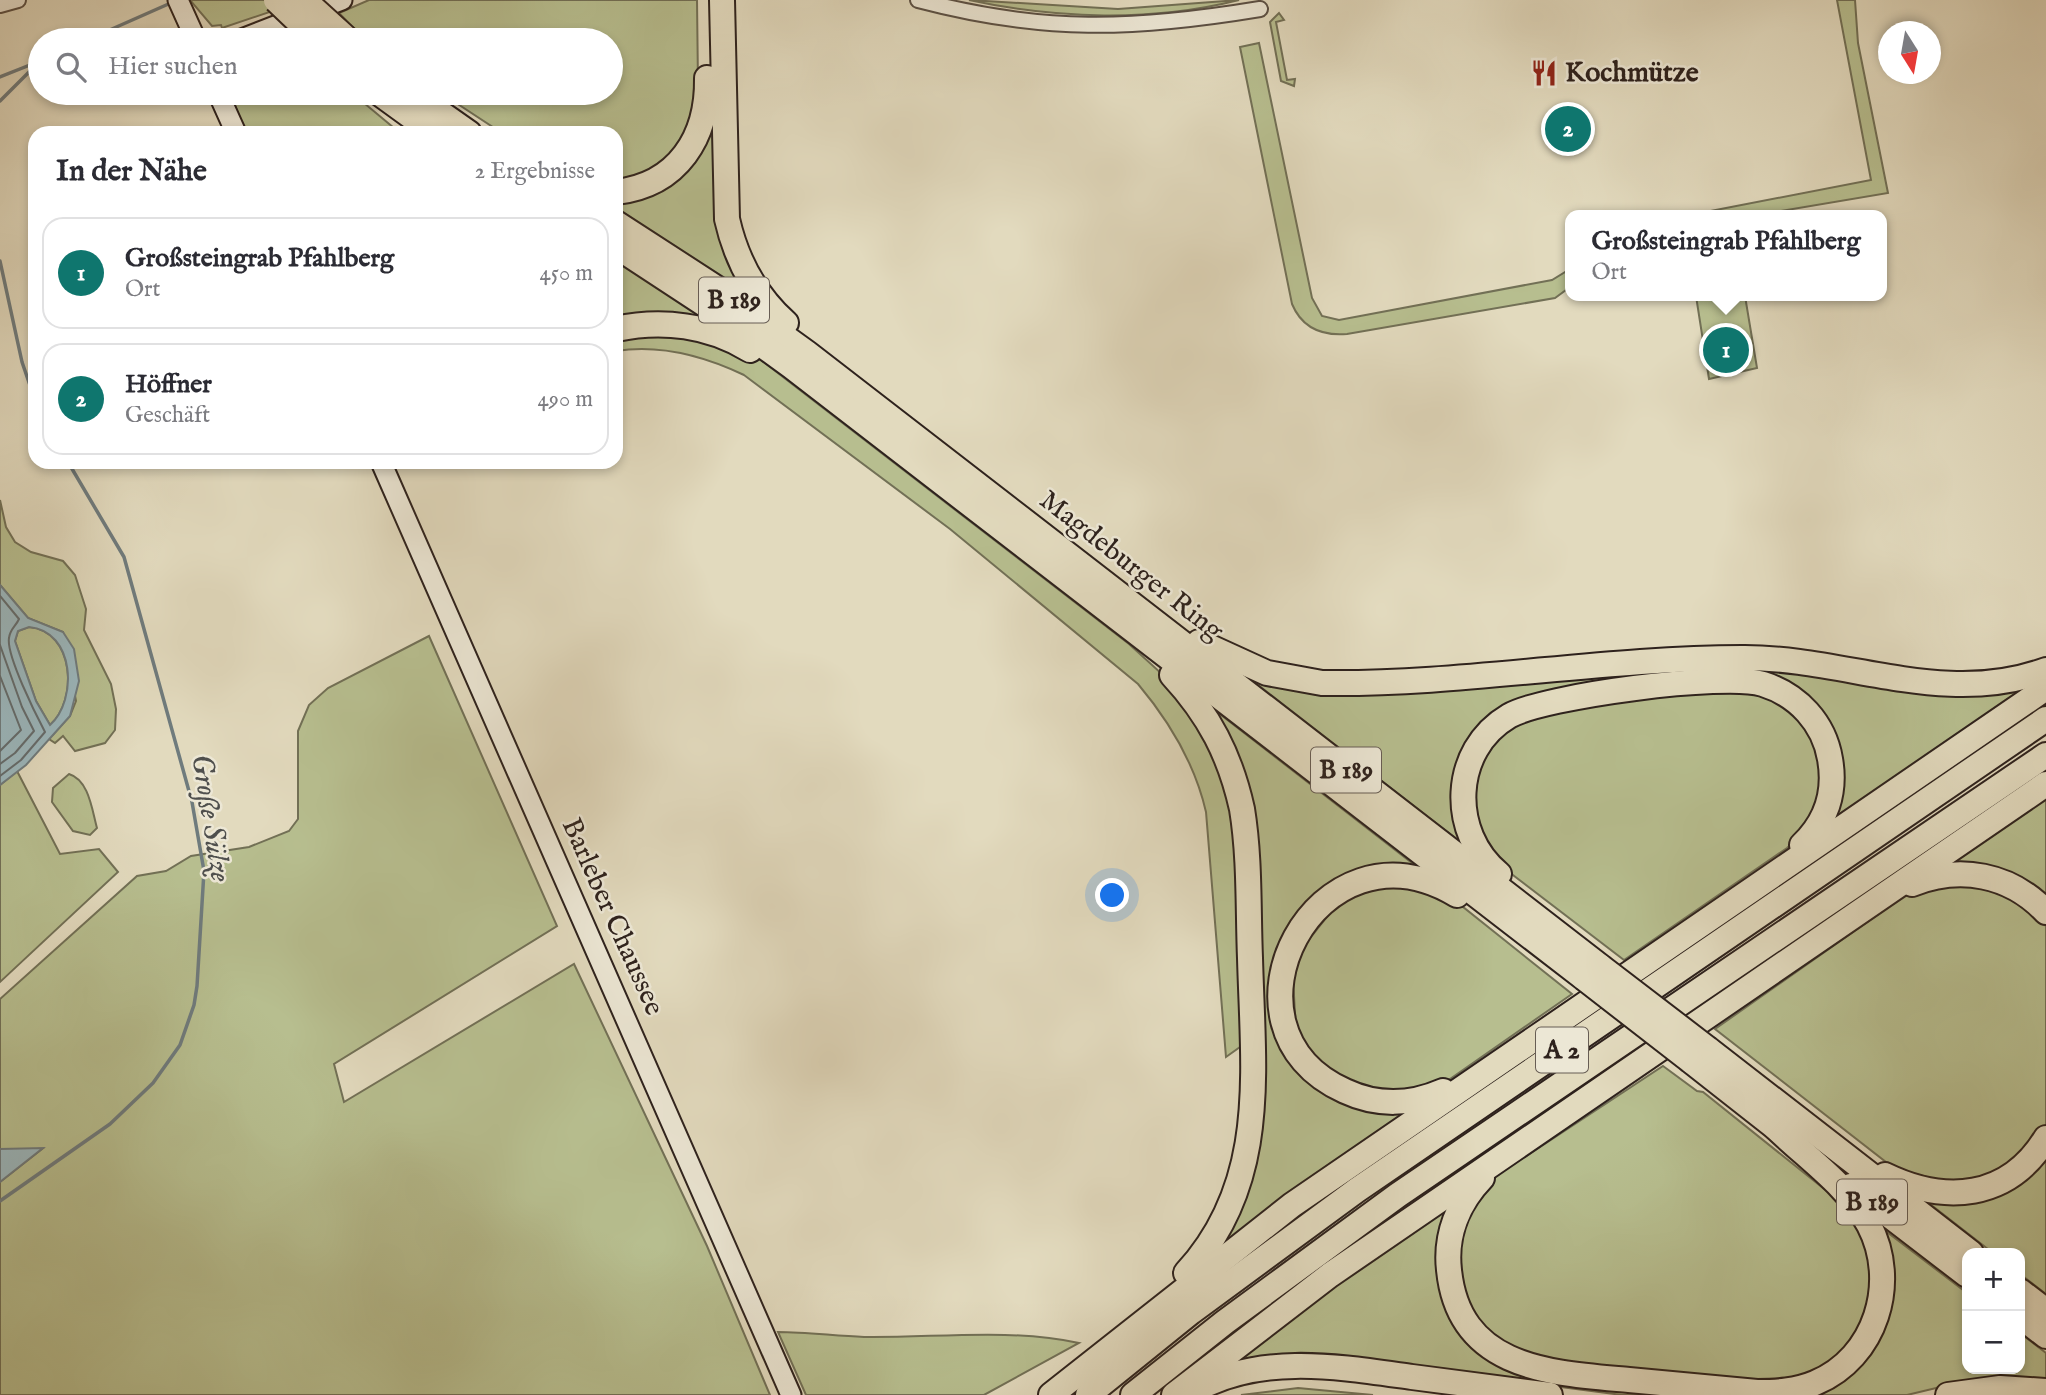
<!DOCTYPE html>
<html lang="de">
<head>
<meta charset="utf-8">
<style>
	:root { --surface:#fff; --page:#f2f2f3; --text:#2b2b33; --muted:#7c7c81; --line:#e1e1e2; --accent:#0f766e }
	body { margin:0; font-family:"IM FELL English",serif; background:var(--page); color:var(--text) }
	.controls { position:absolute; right:21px; bottom:21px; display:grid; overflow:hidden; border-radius:14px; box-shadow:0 4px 10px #0003 }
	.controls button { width:63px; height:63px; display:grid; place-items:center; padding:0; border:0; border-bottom:2px solid var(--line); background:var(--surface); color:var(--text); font:35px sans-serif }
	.compass { position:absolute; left:1878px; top:21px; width:63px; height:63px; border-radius:50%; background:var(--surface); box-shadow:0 4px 10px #0003; rotate:169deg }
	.you { position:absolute; left:1113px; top:896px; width:24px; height:24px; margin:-18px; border:5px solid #fff; border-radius:50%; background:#1a73e8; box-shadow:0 0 0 10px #1a73e833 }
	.badge { display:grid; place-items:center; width:46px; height:46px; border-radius:50%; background:var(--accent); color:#fff; font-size:23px; font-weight:700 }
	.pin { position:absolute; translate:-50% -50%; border:4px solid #fff; box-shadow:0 2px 7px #0006 }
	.popup { position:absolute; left:1565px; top:210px; width:322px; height:91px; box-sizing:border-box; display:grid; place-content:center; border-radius:14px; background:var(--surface); filter:drop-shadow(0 2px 5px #0005); font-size:23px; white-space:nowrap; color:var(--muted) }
	.popup b { font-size:26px; color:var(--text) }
	.popup::after { content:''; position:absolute; left:50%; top:100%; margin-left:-14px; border:14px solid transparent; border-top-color:var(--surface) }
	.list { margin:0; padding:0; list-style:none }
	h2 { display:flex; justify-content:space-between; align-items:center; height:91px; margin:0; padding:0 28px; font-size:30px }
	h2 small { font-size:23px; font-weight:400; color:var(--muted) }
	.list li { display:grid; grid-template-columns:46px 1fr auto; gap:21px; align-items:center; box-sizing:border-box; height:112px; margin:0 14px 14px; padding:0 14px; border:2px solid var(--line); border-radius:21px }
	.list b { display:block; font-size:26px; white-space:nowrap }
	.list p { margin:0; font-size:23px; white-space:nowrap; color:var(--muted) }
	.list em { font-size:23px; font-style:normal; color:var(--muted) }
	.icon { flex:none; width:38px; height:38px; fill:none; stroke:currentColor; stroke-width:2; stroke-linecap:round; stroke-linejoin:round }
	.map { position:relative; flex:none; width:2046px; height:1395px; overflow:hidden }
	.search { position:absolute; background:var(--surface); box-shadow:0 4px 10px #0003; left:28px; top:28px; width:595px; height:77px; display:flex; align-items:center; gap:18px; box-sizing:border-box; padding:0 24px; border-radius:38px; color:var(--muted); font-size:26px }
	.panel { position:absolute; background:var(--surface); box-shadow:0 4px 10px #0003; left:28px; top:126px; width:595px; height:343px; border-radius:21px }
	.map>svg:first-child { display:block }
	.green { fill:#b7be8f; stroke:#727056; stroke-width:2 }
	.water { fill:#9bb7bd; stroke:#6f7b7d; stroke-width:2; fill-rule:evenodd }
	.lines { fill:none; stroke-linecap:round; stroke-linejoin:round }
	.shore { stroke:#646c6d; stroke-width:2 }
	.stream { stroke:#6f7b7d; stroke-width:3.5 }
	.street-casing { stroke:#5b5045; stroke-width:18 }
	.secondary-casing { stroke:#2e221d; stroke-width:23 }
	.highway-casing { stroke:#2e221d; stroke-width:28 }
	.street { stroke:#ece7d5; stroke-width:14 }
	.secondary { stroke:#ece7d5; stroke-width:19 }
	.highway { stroke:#e2dabe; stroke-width:24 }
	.highway-bridge-casing { stroke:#2e221d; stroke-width:28; stroke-linecap:butt }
	.highway-bridge { stroke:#e2dabe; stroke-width:24 }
	.labels { text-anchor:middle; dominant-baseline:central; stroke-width:5; stroke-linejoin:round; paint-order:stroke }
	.shield { fill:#ece7d5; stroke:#675d54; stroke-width:2 }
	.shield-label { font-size:26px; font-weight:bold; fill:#2e221d }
	.poi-label { font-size:28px; font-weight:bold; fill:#2e221d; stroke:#ece7d5; text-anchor:start }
	.street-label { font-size:28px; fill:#2e221d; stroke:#ece7d5 }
	.water-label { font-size:30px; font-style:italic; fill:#4f4f4d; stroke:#ece7d5 }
</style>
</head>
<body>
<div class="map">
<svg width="2046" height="1395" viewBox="0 0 2046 1395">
	<rect width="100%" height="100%" fill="#e2dabe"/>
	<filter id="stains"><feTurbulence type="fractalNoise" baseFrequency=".00286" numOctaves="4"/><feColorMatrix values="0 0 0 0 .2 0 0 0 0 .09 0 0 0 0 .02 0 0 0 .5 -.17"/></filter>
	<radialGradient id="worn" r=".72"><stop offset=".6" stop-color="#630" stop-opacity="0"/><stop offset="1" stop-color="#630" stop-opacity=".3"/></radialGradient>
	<g class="green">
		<polygon points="190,0 305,0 222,28 221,25 212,26"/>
		<polygon points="369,0 697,0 698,86 689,132 660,167 616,184 616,133 502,133 441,93 611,93 611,40 365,40 339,13"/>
		<path d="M969 0 1118 9 1239 0C1152 22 1056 19 969 0Z"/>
		<polygon points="1837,0 1855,0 1858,43 1888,193 1757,215 1690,215 1871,180"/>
		<polygon points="1279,13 1284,20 1276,22 1287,80 1295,79 1294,86 1281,81 1270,22"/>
		<path d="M1259 43 1312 298 1322 316 1339 320 1552 280 1570 269V287L1555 298 1347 334C1322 336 1302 328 1292 304L1240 47Z"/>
		<polygon points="230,93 352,93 400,133 246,133"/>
		<polygon points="711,110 717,162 749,295 616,208 616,198 633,196"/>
		<polygon points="616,261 709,320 616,325"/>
		<polygon points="1696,296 1745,296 1757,368 1709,379"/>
		<path d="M667 329 748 353 761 360 1129 644 1185 695 1233 789 1247 1042 1226 1057 1206 812C1195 764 1170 722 1138 684L950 529 744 375C704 356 660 344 616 351V334Z"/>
		<polygon points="0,500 6,527 15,542 31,552 63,561 75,575 86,609 84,630 111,684 116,709 115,730 105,743 75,751 63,736 55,743 49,739 70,716 76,701 63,632 28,618 0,585"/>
		<path d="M29 627C75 631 78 701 50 725L36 701 15 641 18 631Z"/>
		<polygon points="429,636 557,926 334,1064 344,1102 574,964 707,1246 770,1395 0,1395 0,1182 42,1149 0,1149 0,999 137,876 166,871 191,856 249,847 289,831 298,819 298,731 309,705 328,688"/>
		<polygon points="1746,665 1956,696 1983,696 2034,684 1821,835 1840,783 1779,680 1487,720 1463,844 1249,678 1291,690 1313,693"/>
		<polygon points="1709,689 1761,693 1789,709 1821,749 1823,795 1800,836 1787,848 1624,960 1505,869 1486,849 1471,794 1487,746 1533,714"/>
		<polygon points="1212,708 1421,870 1308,903 1292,922 1274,966 1293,1059 1412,1108 1208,1258 1232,1220 1255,917"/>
		<polygon points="17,771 60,854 99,849 118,872 0,982 0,785"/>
		<path d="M69 774C89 780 92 810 97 828L90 835 73 831 52 802 53 788Z"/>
		<polygon points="2046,794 2046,898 1943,867"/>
		<polygon points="1934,882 1999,889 2046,926 2046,1126 2038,1139 2007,1169 1959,1185 1895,1169 1715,1029 1907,894"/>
		<polygon points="1394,883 1458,903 1572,994 1450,1079 1436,1085 1382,1095 1321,1066 1296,1030 1292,961 1342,898"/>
		<polygon points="1663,1066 1697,1091 1703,1092 1833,1196 1844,1207 1871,1250 1871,1311 1839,1360 1788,1384 1564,1367 1492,1339 1462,1296 1459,1228 1497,1172 1525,1157"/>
		<polygon points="2046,1157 2046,1294 2020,1274 2020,1253 1993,1253 1921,1197"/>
		<polygon points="1451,1204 1467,1337 1686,1395 1622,1395 1325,1356 1219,1370 1312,1299"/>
		<polygon points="1879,1226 1967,1293 1967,1369 2020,1369 2020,1333 2046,1353 2046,1379 2013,1377 1957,1383 1907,1395 1807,1395 1862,1358"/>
		<path d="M778 1332C807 1332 835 1336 864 1337 936 1338 1008 1328 1079 1343L984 1395H806Z"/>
		<polygon points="1298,1388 1373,1395 1241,1395"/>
	</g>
	<g class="water">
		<path d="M0 585 28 618 63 632 74 649 79 681 70 716 26 765 0 785ZM29 627C75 631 78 700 50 725L36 701 15 641 18 631Z"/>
		<polygon points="43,1148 0,1182 0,1149"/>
	</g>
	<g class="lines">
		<g class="shore">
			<path d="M0 596 19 619C16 626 10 629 9 638 6 655 36 715 45 732L21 760 0 776"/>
			<polyline points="0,645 22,707 34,731 15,753 0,764"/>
			<polyline points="0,676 21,730 0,751"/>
		</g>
		<g class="stream">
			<polyline points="87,40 173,2"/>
			<polyline points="0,77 35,63"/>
			<polyline points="0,101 40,61"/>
			<polyline points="0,261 22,362 35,400"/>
			<polyline points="0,1201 110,1124 153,1083 180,1045 194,1005 197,986 204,871 192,802 124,557 68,462"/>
		</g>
		<g class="street-casing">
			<g id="street">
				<path d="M918 0C1043 33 1133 30 1260 9"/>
				<polyline points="0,5 18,0"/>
			</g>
		</g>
		<g class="secondary-casing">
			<g id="secondary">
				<polyline points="178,0 196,40"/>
				<polyline points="239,40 342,0"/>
				<polyline points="218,93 236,133"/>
				<polyline points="381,462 791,1395"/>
			</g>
		</g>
		<g class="highway-casing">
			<g id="highway">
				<path d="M722 0 727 219C736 259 755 295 786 323"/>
				<polyline points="379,93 434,133"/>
				<polyline points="412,93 469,133"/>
				<path d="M616 192C678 185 708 137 707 78"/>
				<polyline points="616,223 724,293 807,353 1601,967"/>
				<polyline points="616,246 712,309 791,366 1584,978"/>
				<path d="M616 329C662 319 710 325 750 350"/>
				<path d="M1199 642 1267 673 1322 683C1462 685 1602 658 1742 658 1845 657 1944 708 2046 670"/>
				<path d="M1172 675C1209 715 1230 755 1242 809 1250 858 1248 909 1250 958 1253 1072 1269 1183 1186 1273"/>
				<path d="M1499 874C1449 833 1451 750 1509 716 1543 696 1726 672 1763 684 1798 695 1824 723 1830 759 1836 792 1826 822 1802 845"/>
				<path d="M1912 884C1960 865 2010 874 2046 912"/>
				<polyline points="1708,1049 1971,1253"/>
				<polyline points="1691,1061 1789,1138"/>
				<path d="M1443 1091C1411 1105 1377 1106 1345 1091 1204 1028 1317 810 1457 895"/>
				<path d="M1885 1175C1945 1204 2008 1200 2046 1138"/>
				<path d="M1482 1178C1458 1203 1445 1235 1449 1270 1459 1370 1552 1373 1629 1380 1672 1384 1714 1388 1757 1392 1777 1392 1796 1391 1815 1383 1876 1358 1899 1282 1869 1225 1849 1187 1807 1158 1776 1128"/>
				<polyline points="1851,1186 1967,1275"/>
				<polyline points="2020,1291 2046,1311"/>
				<polyline points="2020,1316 2046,1336"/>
				<path d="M1195 1390C1263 1353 1340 1367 1412 1377 1458 1383 1504 1389 1550 1395"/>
				<polyline points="1051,1395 1292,1205 2046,688"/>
				<polyline points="1088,1395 1191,1312 1357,1190 2046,719"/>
				<polyline points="1133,1395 1225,1322 1398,1195 2046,755"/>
				<polyline points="1174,1395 1330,1275 2046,784"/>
				<polyline points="1948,1395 2000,1388 2046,1391"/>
			</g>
		</g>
		<use href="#street" class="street"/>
		<use href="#secondary" class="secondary"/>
		<use href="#highway" class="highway"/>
		<g class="highway-bridge-casing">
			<g id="highway-bridge">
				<polyline points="276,0 318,40"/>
				<polyline points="304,0 348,40"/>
				<polyline points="1601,967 1708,1049"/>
				<polyline points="1584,978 1691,1061"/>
			</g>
		</g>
		<use href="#highway-bridge" class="highway-bridge"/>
	</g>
	<defs>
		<g id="restaurant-bare" transform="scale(2.1)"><path d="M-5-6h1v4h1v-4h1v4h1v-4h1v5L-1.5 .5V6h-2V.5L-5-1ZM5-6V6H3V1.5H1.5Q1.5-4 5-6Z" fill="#8f2418" stroke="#ece7d5" stroke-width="2.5" paint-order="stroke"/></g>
	</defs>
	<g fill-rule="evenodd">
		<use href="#restaurant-bare" x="1544" y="73"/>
	</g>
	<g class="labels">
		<g class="shield">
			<rect x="699" y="277.5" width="70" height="45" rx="5"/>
			<rect x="1311" y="747.5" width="70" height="45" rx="5"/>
			<rect x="1536" y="1027.5" width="52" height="45" rx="5"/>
			<rect x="1837" y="1179.5" width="70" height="45" rx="5"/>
		</g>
		<g class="shield-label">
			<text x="734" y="300">B 189</text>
			<text x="1346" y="770">B 189</text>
			<text x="1562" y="1050">A 2</text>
			<text x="1872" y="1202">B 189</text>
		</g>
		<g class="poi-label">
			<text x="1565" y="73">Kochmütze</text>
		</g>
		<g class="street-label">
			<text transform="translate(1131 566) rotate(38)">Magdeburger Ring</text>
			<text transform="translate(612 917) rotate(66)">Barleber Chaussee</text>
		</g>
		<g class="water-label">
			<text transform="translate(210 818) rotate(81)">Große Sülze</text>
		</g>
	</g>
	<rect width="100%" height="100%" filter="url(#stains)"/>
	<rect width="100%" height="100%" fill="url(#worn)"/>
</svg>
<div class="controls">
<button>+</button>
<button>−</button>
</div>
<svg class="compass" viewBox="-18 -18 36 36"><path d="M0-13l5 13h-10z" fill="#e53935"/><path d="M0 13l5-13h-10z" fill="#7c7c81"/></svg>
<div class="you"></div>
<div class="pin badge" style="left:1726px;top:350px">1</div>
<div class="popup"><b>Großsteingrab Pfahlberg</b>Ort</div>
<div class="pin badge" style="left:1568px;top:129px">2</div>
<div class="search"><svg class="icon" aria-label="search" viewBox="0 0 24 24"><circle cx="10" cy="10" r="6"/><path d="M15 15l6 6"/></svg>Hier suchen</div>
<section class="panel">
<h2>In der Nähe<small>2 Ergebnisse</small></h2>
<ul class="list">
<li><span class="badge">1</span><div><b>Großsteingrab Pfahlberg</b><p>Ort</p></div><em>450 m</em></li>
<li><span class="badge">2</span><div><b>Höffner</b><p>Geschäft</p></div><em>490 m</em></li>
</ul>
</section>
</div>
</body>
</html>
